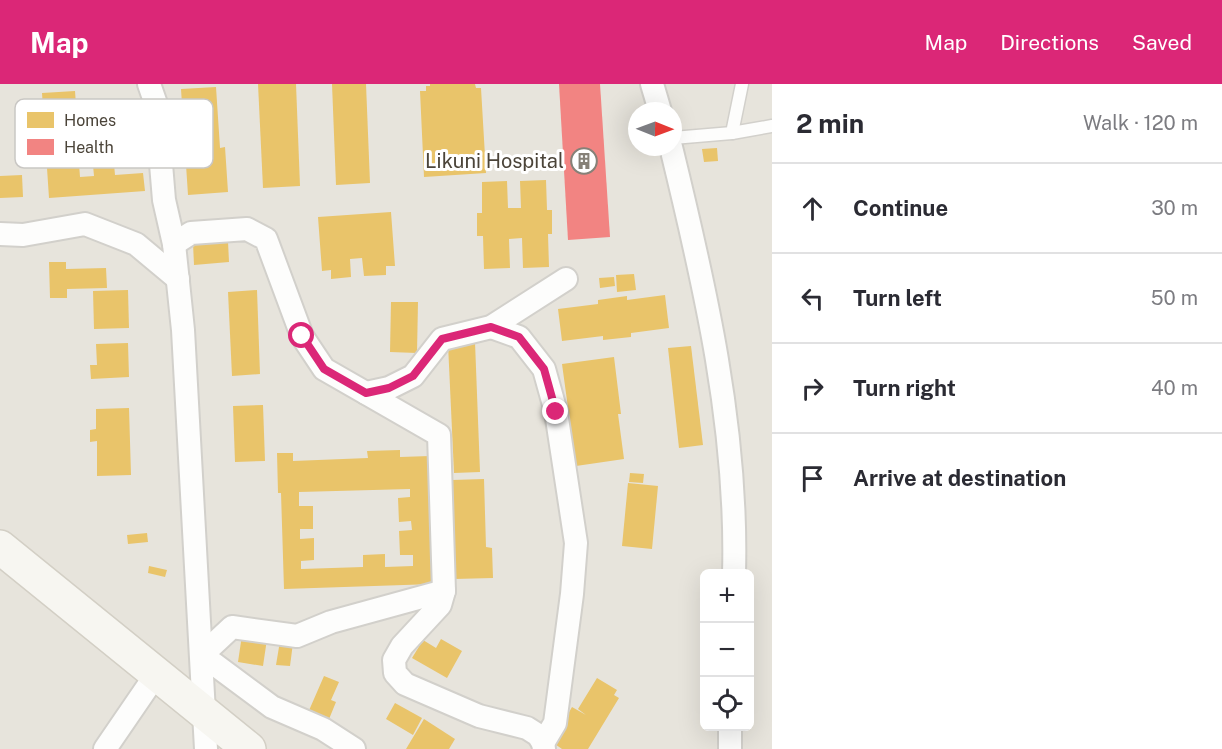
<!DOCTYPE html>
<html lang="en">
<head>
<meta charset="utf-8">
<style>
	:root { --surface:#fff; --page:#f7f7f7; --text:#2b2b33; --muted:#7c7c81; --line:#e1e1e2; --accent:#db2777 }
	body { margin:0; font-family:"Public Sans",sans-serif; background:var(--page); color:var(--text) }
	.controls { position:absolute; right:18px; bottom:18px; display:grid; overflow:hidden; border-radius:9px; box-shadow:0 6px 24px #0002 }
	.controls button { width:54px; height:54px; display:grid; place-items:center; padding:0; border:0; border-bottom:2px solid var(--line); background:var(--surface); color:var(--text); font:30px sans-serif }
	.compass { position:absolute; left:628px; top:18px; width:54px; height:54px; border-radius:50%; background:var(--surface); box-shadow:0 6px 24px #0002; rotate:91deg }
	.stop { position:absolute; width:18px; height:18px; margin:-14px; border:4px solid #db2777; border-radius:50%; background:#fff }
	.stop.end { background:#db2777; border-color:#fff; box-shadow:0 2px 6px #0008 }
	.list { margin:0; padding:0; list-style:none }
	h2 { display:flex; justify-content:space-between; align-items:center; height:78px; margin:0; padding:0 24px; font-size:26px }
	h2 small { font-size:20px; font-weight:400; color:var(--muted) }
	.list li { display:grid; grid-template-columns:39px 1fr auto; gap:18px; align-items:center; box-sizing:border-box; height:90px; padding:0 24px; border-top:2px solid var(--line) }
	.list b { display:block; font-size:22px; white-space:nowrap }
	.list em { font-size:20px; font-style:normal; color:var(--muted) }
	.icon { flex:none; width:33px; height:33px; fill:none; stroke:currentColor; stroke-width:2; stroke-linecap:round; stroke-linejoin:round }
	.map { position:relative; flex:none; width:772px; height:665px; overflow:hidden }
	header { display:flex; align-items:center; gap:36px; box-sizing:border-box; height:84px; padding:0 30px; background:var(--accent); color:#fff }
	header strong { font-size:28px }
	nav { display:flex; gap:33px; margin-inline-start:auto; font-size:21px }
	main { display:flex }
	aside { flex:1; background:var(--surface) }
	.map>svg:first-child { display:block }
	.residential { fill:#e7e4dc; fill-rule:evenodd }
	.homes { fill:#e9c46a; fill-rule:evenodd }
	.health { fill:#f28482 }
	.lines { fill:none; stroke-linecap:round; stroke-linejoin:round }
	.service-casing { stroke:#d2d0cb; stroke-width:15 }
	.minor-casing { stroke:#d2d0cb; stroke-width:26 }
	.secondary-casing { stroke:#d3cfc5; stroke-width:36 }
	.service { stroke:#fdfdfc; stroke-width:12 }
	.minor { stroke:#fdfdfc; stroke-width:22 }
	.secondary { stroke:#f7f6f1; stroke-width:33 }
	.route { stroke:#db2777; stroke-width:8 }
	.labels { text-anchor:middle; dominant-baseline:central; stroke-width:6; stroke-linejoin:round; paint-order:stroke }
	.poi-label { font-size:20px; fill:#4b4439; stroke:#fff; text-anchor:end }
	.key { fill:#fff; stroke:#c9c7c4; stroke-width:1.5 }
	.key-label { font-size:16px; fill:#4b4439 }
</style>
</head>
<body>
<header>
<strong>Map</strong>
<nav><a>Map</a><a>Directions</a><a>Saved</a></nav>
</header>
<main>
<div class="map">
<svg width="772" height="665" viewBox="0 0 772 665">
	<rect width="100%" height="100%" fill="#f4f2ee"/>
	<path class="residential" d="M0 0H772V665H0ZM637 27H673V63H637ZM704 490H750V642H704Z"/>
	<g class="homes">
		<polygon points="258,0 296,0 300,102 263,104"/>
		<polygon points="332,0 366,0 370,99 336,101"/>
		<polygon points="430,0 475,0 476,4 481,4 486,89 424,93 420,7 426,7 426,2 430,2"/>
		<polygon points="216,3 220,64 225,63 228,108 188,111 181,5"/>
		<polygon points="75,7 76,21 139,17 140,34 117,36 119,60 96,61 95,38 76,39 80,93 94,92 93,81 114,80 115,91 143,89 145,107 49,114 42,9"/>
		<polygon points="717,64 718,77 704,78 702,65"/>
		<polygon points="22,91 23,113 0,114 0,92"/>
		<polygon points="546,96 547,126 552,126 552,150 548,150 549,183 523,184 522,154 509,155 510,184 484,185 483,152 477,152 477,129 482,129 482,98 507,97 508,124 521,124 520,97"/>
		<polygon points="391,128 395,182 386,182 386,191 364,192 362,174 350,175 351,193 331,195 331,186 322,187 318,133"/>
		<polygon points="228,157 229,178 194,181 193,159"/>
		<polygon points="49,178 66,178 66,185 106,184 107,204 67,205 67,214 50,214"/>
		<polygon points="634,190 636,206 617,208 616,191"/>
		<polygon points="614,193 615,202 600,204 599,194"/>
		<polygon points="128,206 129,244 94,245 93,207"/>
		<polygon points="257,206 260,290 232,292 228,208"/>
		<polygon points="665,211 669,244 631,249 631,253 603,256 603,252 562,257 558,225 598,220 598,216 627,212 627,216"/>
		<polygon points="391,218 418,218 417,269 390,268"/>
		<polygon points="475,258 480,388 454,389 448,260"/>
		<polygon points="128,259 129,293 91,295 90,281 97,281 96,260"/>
		<polygon points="691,262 703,361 679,364 668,264"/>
		<polygon points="614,273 621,330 618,330 624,375 576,382 562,280"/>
		<polygon points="263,321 265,377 235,378 233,322"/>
		<polygon points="129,324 131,391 97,392 97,357 90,358 90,346 96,345 96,325"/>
		<path d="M400 366V373L430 372 434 500 284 505 281 409H278L277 369H293V377L368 374 367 367ZM410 405V413L398 414 399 438 411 437 412 446 399 447 400 471H413V482L385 483V470L363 471V483L301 485V477L314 476V454L300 455V445H313V422H299V408Z"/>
		<polygon points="630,389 644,390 643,399 629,398"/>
		<polygon points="484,395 486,463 492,464 493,494 454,495 452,396"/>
		<polygon points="628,399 658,402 652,465 622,462"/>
		<polygon points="147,449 148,458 128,460 127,451"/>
		<polygon points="149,482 167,486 165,493 148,489"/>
		<polygon points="242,551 267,555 263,582 238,578"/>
		<polygon points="441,555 462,567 447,594 412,574 423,556 436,564"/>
		<polygon points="280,557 293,559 290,582 276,581"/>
		<polygon points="324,592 339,598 331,616 336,618 327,640 307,631"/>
		<polygon points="597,594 617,606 614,611 619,614 588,665 562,665 552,658 572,623 586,631 578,625"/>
		<polygon points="395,619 422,634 413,651 386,635"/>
		<polygon points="424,635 455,655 449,665 406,665"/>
	</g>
	<polygon class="health" points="559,0 600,0 610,153 568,156"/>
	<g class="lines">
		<g class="service-casing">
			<g id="service">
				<polyline points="732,49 742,0"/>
				<polyline points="673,54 732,49 772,42"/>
			</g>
		</g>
		<g class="minor-casing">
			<g id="minor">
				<polyline points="149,0 156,20 164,116 174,160 183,246 206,665"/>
				<polyline points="652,0 660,27"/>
				<path d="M671 63C705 202 738 345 734 490"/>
				<polyline points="0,150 23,151 85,140 136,160 178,195"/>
				<polyline points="174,160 191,149 247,145 266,155 302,252 324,285 439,351 444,507 440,521 402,562 394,576 395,589 405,600 479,632 527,644 538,651 543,659 544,665"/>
				<polyline points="491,243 519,253 544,285 556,328 576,459 572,510 555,639 543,659"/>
				<polyline points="366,309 389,304 413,292 442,255 491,243 566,195"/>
				<polyline points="105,665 157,589"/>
				<polyline points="354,665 323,645 272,623 202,571 232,543 297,552 331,538 444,507"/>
				<polyline points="730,665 730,642"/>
			</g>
		</g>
		<g class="secondary-casing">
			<polyline id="secondary" points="0,463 249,665"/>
		</g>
		<use href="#service" class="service"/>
		<use href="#minor" class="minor"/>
		<use href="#secondary" class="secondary"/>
	</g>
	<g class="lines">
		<polyline class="route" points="302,252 324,285 366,309 389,304 413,292 442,255 491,243 519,253 544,285 556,328"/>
	</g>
	<defs>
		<g id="building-ring" transform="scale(1.35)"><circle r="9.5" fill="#fff" stroke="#868178" stroke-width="1.5"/><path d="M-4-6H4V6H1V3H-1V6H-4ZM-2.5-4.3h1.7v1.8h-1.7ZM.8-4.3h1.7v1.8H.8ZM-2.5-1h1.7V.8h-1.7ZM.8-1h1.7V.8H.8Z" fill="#868178"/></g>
	</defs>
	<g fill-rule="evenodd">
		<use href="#building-ring" x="584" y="77"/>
	</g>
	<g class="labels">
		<g class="poi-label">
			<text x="564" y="77">Likuni Hospital</text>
		</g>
	</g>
	<rect x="15" y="15" width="198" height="69" rx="9" class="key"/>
	<rect x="27" y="28" width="27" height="16" fill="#e9c46a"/>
	<rect x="27" y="55" width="27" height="16" fill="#f28482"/>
	<g class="key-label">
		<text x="64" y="42">Homes</text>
		<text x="64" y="69">Health</text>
	</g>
</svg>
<div class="controls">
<button>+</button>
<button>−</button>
<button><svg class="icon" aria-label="locate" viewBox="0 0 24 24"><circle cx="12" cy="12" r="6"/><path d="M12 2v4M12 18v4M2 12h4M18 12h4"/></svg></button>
</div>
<svg class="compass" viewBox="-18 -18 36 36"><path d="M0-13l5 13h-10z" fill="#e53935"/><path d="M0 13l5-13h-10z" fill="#7c7c81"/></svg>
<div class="stop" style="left:302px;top:252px"></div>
<div class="stop end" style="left:556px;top:328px"></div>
</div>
<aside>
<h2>2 min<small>Walk · 120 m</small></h2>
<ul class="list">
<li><svg class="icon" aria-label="ahead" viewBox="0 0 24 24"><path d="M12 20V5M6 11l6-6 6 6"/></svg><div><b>Continue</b></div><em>30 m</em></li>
<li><svg class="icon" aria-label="left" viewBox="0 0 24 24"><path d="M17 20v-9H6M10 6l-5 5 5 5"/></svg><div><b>Turn left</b></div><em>50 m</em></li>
<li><svg class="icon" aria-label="right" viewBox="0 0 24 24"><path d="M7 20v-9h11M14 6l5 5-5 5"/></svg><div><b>Turn right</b></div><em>40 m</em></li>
<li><svg class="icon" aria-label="arrive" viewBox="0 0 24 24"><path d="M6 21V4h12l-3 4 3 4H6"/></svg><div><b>Arrive at destination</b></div></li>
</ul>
</aside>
</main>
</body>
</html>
